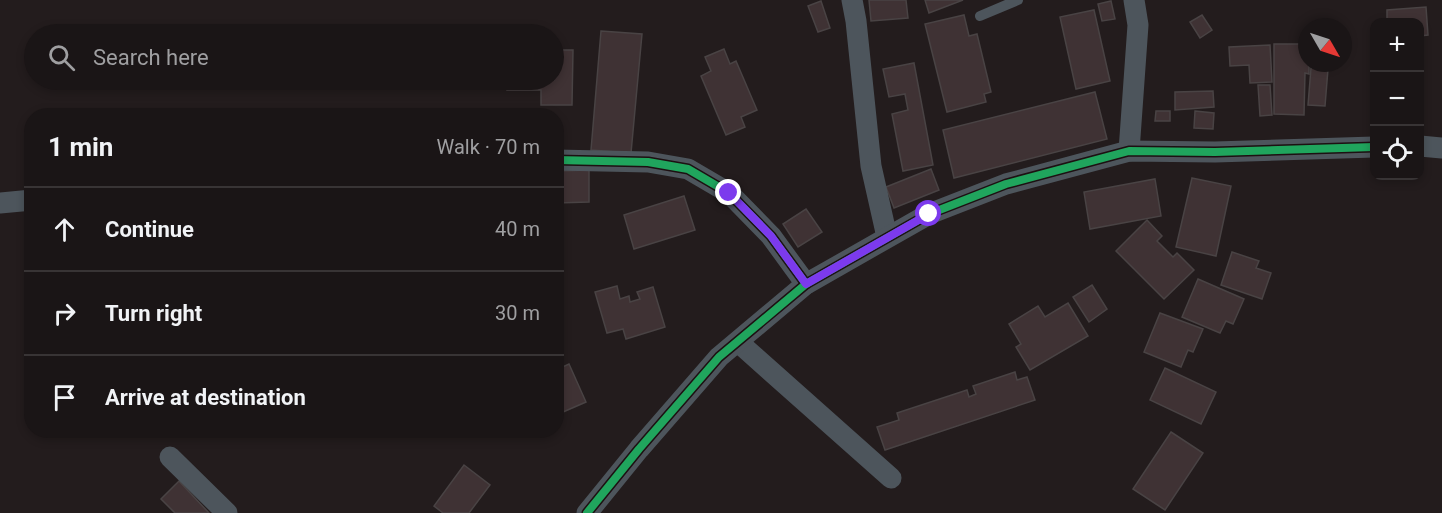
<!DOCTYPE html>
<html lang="en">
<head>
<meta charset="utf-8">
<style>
	:root { --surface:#1a1516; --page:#272223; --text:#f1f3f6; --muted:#9f9fa1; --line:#383435 }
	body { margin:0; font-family:Roboto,sans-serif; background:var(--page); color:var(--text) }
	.controls { position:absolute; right:18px; top:18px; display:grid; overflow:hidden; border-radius:12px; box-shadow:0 3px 9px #0003 }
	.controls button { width:54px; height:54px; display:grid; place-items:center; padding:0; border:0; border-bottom:2px solid var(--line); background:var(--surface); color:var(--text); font:30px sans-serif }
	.compass { position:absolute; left:1298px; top:18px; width:54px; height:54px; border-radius:50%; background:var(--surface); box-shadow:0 3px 9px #0003; rotate:129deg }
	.stop { position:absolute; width:18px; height:18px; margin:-14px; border:4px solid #7c3aed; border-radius:50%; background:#fff }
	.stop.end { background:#7c3aed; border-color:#fff; box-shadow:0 2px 6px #0008 }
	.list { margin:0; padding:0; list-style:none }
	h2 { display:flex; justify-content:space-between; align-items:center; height:78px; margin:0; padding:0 24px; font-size:26px }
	h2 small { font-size:20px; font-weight:400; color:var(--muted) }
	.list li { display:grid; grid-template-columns:39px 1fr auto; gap:18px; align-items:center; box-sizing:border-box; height:84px; padding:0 24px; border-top:2px solid var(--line) }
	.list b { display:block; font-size:22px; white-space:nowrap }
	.list em { font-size:20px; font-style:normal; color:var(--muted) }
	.icon { flex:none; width:33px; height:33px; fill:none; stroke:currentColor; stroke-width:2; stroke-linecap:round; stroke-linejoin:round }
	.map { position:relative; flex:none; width:1442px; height:513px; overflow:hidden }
	.search { position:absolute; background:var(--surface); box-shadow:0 3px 9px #0003; left:24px; top:24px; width:540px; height:66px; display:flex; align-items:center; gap:15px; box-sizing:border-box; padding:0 21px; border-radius:33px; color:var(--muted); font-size:22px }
	.panel { position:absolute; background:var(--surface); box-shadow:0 3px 9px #0003; left:24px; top:108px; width:540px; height:330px; border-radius:24px }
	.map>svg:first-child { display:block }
	.building { fill:#3f3234; stroke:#494344; stroke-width:1.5 }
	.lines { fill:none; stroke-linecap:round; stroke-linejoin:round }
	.lane { stroke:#4d555c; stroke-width:10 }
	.street { stroke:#4d555c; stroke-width:21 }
	.cycleway-casing { stroke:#1d1012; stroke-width:11 }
	.cycleway { stroke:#20a55d; stroke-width:8 }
	.route { stroke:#7c3aed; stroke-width:8 }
</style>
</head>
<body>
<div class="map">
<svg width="1442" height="513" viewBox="0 0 1442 513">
	<rect width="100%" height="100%" fill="#231c1d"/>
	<g class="building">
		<polygon points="869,0 906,0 908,18 871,21"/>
		<polygon points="925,0 963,0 929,13"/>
		<polygon points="821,1 830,28 818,32 808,6"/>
		<polygon points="1111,1 1115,19 1102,21 1098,4"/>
		<polygon points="1426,7 1428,35 1420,36 1420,22 1387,22 1387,10"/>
		<polygon points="1094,10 1110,81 1076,89 1060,17"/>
		<polygon points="964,15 969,36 977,34 991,92 984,94 986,102 947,112 925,24"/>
		<polygon points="1202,15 1212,30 1200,38 1190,22"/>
		<polygon points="601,31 642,34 631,153 591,150"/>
		<polygon points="1274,44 1307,44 1307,63 1309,63 1309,74 1305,73 1304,115 1274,114"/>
		<polygon points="1270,45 1272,82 1250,83 1249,65 1230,66 1229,47"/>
		<polygon points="724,49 730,64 736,61 757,110 741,117 745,127 726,135 701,76 711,71 705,57"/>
		<polygon points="554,50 573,50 572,105 541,105 541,90 507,90 507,80 554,80"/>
		<polygon points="914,63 933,165 903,171 892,114 908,110 905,94 889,97 883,69"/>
		<polygon points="1311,68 1328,69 1325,106 1308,105"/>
		<polygon points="1258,85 1270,85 1272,115 1260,116"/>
		<polygon points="1213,91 1214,107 1175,110 1175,92"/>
		<polygon points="1095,92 1107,139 954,178 943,130"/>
		<polygon points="1156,111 1170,111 1170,121 1155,121"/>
		<polygon points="1195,111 1214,113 1213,129 1194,128"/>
		<polygon points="931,169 939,190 894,208 886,187"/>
		<polygon points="589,170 589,202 556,203 556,171"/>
		<polygon points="1192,178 1231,186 1216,256 1176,247"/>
		<polygon points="1155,179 1161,216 1090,229 1084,192"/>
		<polygon points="684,196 695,230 634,249 624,215"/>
		<polygon points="806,209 822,232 798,247 783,224"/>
		<polygon points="1147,220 1162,236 1157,241 1173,257 1177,253 1194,270 1164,299 1116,251"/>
		<polygon points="1232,252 1259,261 1256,268 1271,273 1262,299 1221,285"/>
		<polygon points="1198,279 1244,299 1233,324 1226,321 1220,333 1182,317"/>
		<polygon points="1092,285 1107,309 1089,322 1073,297"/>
		<polygon points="617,286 620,299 629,296 630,302 640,299 637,292 653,287 665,327 626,339 623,329 607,333 595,292"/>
		<polygon points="1068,303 1088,336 1030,370 1016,347 1021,344 1009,324 1038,306 1045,317"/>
		<polygon points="1160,313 1203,329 1193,352 1188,350 1181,367 1144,352"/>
		<polygon points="569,364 586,402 556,415 556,370"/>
		<polygon points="1165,368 1216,392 1201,424 1150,400"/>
		<polygon points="1015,372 1017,380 1027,377 1035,400 885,450 877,427 899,420 897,413 967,390 969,397 976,394 973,386"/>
		<polygon points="1171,432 1203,453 1165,510 1133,489"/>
		<polygon points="464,465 490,485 469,513 443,513 434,506"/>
		<polygon points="179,481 209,513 175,513 161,499"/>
	</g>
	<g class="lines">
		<polyline class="lane" points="980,16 1018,0"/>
		<g class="street">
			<polyline points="852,0 856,21 871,166 887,237"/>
			<polyline points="1420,146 1442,148"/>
			<polyline points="1129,151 1138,25 1134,0"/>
			<polyline points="556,160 648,162 688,169 729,193 771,236 806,284"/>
			<polyline points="0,203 32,200"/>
			<polyline points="738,342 891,478"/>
			<polyline points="170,457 227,513"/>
			<polyline points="587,513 639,449 719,357 806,284 929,214 1006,184 1129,151 1215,152 1374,147"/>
		</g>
		<g class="cycleway-casing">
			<g id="cycleway">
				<polyline points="556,160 648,162 688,169 729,193 771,236 806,284"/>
				<polyline points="587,513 639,449 719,357 806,284 929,214 1006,184 1129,151 1215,152 1374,147"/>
			</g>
		</g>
		<use href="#cycleway" class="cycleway"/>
	</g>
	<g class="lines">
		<polyline class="route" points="729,193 771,236 806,284 929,214"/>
	</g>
</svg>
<div class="controls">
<button>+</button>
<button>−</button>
<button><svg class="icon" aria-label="locate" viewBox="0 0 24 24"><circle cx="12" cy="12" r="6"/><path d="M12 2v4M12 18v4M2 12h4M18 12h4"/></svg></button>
</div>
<svg class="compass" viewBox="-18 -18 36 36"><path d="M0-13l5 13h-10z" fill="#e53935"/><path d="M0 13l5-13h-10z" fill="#9f9fa1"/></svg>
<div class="stop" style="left:929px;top:214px"></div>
<div class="stop end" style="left:729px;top:193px"></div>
<div class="search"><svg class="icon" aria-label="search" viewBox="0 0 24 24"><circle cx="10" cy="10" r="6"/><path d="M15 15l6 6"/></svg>Search here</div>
<section class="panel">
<h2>1 min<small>Walk · 70 m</small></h2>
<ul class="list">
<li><svg class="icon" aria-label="ahead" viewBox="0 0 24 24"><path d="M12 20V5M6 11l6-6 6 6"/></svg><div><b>Continue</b></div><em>40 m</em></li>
<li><svg class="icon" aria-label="right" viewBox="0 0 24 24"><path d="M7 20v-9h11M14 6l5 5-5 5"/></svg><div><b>Turn right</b></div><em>30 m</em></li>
<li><svg class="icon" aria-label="arrive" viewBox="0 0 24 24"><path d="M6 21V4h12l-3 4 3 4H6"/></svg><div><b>Arrive at destination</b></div></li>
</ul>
</section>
</div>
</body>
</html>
